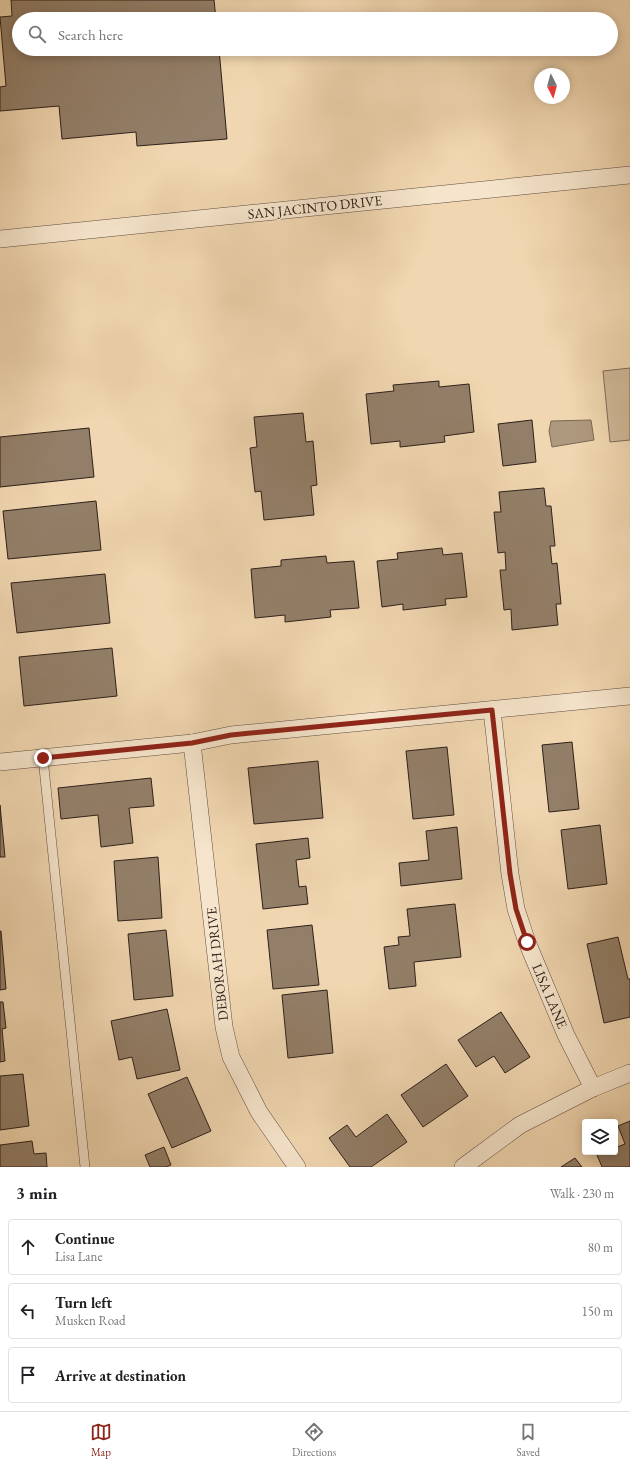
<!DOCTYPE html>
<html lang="en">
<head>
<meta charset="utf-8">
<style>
	:root { --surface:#fff; --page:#f6f6f6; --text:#202124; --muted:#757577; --line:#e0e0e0; --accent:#8f2418 }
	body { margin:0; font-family:"EB Garamond",serif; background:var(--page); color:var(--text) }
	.controls { position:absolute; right:12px; bottom:12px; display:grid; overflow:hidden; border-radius:4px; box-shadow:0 2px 10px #0003 }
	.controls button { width:36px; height:36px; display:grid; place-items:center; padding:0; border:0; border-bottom:1px solid var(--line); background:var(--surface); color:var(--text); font:20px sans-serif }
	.compass { position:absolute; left:534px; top:68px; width:36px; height:36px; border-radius:50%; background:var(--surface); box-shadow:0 2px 10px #0003; rotate:174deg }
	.stop { position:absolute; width:12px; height:12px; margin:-9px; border:3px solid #8f2418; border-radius:50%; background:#fff }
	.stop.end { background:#8f2418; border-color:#fff; box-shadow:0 1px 4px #0008 }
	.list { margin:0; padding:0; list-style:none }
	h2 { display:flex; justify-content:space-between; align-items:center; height:52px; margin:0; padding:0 16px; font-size:17px }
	h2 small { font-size:13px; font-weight:400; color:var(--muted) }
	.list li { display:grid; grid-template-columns:26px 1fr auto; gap:12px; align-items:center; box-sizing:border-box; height:56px; margin:0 8px 8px; padding:0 8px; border:1px solid var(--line); border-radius:4px }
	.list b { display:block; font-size:15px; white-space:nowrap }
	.list p { margin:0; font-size:13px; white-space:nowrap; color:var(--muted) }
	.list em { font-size:13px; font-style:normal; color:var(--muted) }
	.icon { flex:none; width:22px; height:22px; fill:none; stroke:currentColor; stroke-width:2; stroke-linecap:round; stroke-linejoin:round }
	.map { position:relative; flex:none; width:630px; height:1167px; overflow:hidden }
	.search { position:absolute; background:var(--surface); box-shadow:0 2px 10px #0003; left:12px; right:12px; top:12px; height:44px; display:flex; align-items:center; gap:10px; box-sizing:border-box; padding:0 14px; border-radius:22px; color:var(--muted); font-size:15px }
	.sheet { height:244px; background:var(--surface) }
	nav { display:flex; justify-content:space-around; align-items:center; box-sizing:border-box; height:56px; border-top:1px solid var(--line); background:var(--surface); font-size:11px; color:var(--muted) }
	nav a { display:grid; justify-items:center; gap:2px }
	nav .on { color:var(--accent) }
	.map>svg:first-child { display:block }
	.green { fill:#d0b898; stroke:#7e6c5a }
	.water { fill:#ae997e; stroke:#7a6956 }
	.building { fill:#937f69; stroke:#2d201b }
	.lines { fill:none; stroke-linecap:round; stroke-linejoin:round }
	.lane-casing { stroke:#5e4e40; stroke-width:10 }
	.street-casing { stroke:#5e4e40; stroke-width:18 }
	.lane { stroke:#f6e5cc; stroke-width:9 }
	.street { stroke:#f6e5cc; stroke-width:17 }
	.route { stroke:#8f2418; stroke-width:5 }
	.labels { text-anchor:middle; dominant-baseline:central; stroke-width:3; stroke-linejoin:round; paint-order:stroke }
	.street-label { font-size:14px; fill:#2d201b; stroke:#f6e5cc }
</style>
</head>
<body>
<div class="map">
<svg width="630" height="1167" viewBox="0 0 630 1167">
	<rect width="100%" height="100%" fill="#f1d7b1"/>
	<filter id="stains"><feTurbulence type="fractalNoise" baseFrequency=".005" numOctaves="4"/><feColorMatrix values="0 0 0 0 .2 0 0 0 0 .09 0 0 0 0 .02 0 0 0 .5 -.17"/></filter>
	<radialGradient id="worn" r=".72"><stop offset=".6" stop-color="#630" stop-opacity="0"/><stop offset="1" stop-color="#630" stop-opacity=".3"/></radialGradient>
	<polygon class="green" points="630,368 630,440 610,442 603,371"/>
	<polygon class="water" points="591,420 594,440 552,447 549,431 551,421"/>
	<g class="building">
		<polygon points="11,0 214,0 216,19 19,19 19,49 219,49 227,139 137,146 136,132 62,139 59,106 0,111 0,87 6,86 0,17 12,16"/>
		<polygon points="439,381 439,387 469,384 474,432 444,436 445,442 400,447 400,441 371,444 366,394 394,391 393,385"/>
		<polygon points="303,413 306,442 313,441 317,485 311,486 314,515 264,520 261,491 255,492 250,448 257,447 254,417"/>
		<polygon points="532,420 536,462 503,466 498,424"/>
		<polygon points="89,428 94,477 0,487 0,437"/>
		<polygon points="544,488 546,506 551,506 555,546 550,546 552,564 557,563 561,604 556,604 558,625 512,630 511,609 504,610 500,570 506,570 505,552 498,553 494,512 501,512 499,492"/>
		<polygon points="96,501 101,550 8,559 3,511"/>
		<polygon points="442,548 443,555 462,553 467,597 445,599 446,605 403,610 403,604 382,607 377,561 398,559 397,553"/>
		<polygon points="326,556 327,563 354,561 359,608 330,610 331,617 285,622 285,615 255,618 251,569 281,566 281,560"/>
		<polygon points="105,574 110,623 17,633 11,583"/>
		<polygon points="112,648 117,696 24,706 19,657"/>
		<polygon points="572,742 579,809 549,812 542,745"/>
		<polygon points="447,747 454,815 413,819 406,751"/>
		<polygon points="318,761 323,818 254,824 248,768"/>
		<polygon points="151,778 154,806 129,808 133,843 101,847 98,815 61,819 58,788"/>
		<polygon points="0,805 5,857 0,857"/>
		<polygon points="600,825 607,884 568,889 561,830"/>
		<polygon points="457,827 462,879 401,886 399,863 429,860 426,831"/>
		<polygon points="308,838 310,858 296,860 299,887 306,886 308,904 263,909 256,844"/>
		<polygon points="158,857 162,918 118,921 114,861"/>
		<polygon points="455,904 461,957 414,962 416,986 389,989 384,947 399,945 398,937 410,936 407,909"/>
		<polygon points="312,925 319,985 273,989 267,930"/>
		<polygon points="166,930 173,996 134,1000 128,934"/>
		<polygon points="1,931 6,989 0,990 0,931"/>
		<polygon points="618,937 628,979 630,979 630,1017 604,1023 587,944"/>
		<polygon points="327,990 333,1053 288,1058 282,995"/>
		<polygon points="0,1002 3,1002 6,1028 2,1029 5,1061 0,1062"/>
		<polygon points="167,1009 180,1070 137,1079 132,1057 119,1060 111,1021"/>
		<polygon points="501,1012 530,1057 505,1073 494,1056 476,1067 458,1040"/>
		<polygon points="446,1064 468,1096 423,1127 401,1095"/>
		<polygon points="23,1074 29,1126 0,1130 0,1076"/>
		<polygon points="187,1077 211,1131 172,1148 148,1094"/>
		<polygon points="387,1114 407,1142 371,1167 350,1167 329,1138 347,1125 356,1137"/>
		<polygon points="630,1121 630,1167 602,1167 597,1155 604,1152 615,1152 615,1148 625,1144 618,1126"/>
		<polygon points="32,1141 34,1154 46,1153 47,1167 0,1167 0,1145"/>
		<polygon points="164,1147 171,1165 166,1167 150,1167 145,1155"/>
		<polygon points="575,1158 582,1167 561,1167"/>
	</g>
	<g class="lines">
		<g class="lane-casing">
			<polyline id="lane" points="43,758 85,1167"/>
		</g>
		<g class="street-casing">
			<g id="street">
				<polyline points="0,239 630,175"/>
				<polyline points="492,710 510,874 516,909 527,942 566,1035 593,1088"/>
				<polyline points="192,743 224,1027 231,1057 259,1112 297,1167"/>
				<polyline points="0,762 192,743 231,735 630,696"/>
				<polyline points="463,1167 520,1125 593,1088 630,1073"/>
			</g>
		</g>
		<use href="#lane" class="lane"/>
		<use href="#street" class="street"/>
	</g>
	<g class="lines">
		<polyline class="route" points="43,758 192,743 231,735 492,710 510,874 516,909 527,942"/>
	</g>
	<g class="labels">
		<g class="street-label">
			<text transform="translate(315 207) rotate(-6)">SAN JACINTO DRIVE</text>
			<text transform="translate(217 964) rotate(-96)">DEBORAH DRIVE</text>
			<text transform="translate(550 996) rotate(67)">LISA LANE</text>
		</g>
	</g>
	<rect width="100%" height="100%" filter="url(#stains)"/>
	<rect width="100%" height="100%" fill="url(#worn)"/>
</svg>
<div class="controls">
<button><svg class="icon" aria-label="layers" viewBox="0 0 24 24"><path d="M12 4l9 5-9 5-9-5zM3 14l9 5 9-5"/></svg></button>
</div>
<svg class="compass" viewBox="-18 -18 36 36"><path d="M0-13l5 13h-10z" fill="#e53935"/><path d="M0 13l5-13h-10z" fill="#757577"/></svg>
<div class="stop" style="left:527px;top:942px"></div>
<div class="stop end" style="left:43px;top:758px"></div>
<div class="search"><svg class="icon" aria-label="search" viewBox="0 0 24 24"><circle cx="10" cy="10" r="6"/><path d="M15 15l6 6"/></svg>Search here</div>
</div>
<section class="sheet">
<h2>3 min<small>Walk · 230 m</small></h2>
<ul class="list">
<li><svg class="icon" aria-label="ahead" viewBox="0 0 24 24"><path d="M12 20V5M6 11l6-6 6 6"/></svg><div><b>Continue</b><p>Lisa Lane</p></div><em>80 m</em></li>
<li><svg class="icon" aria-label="left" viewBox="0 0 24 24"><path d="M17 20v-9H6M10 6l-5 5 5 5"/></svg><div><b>Turn left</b><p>Musken Road</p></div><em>150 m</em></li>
<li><svg class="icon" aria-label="arrive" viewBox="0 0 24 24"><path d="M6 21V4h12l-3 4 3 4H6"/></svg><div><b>Arrive at destination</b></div></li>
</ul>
</section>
<nav>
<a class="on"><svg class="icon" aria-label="map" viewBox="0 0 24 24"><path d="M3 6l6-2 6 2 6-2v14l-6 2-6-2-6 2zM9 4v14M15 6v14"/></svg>Map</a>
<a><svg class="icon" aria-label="directions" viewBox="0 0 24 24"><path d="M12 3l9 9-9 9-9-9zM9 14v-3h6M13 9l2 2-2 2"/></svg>Directions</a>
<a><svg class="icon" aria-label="saved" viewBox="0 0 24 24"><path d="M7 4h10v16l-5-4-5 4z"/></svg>Saved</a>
</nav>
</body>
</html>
